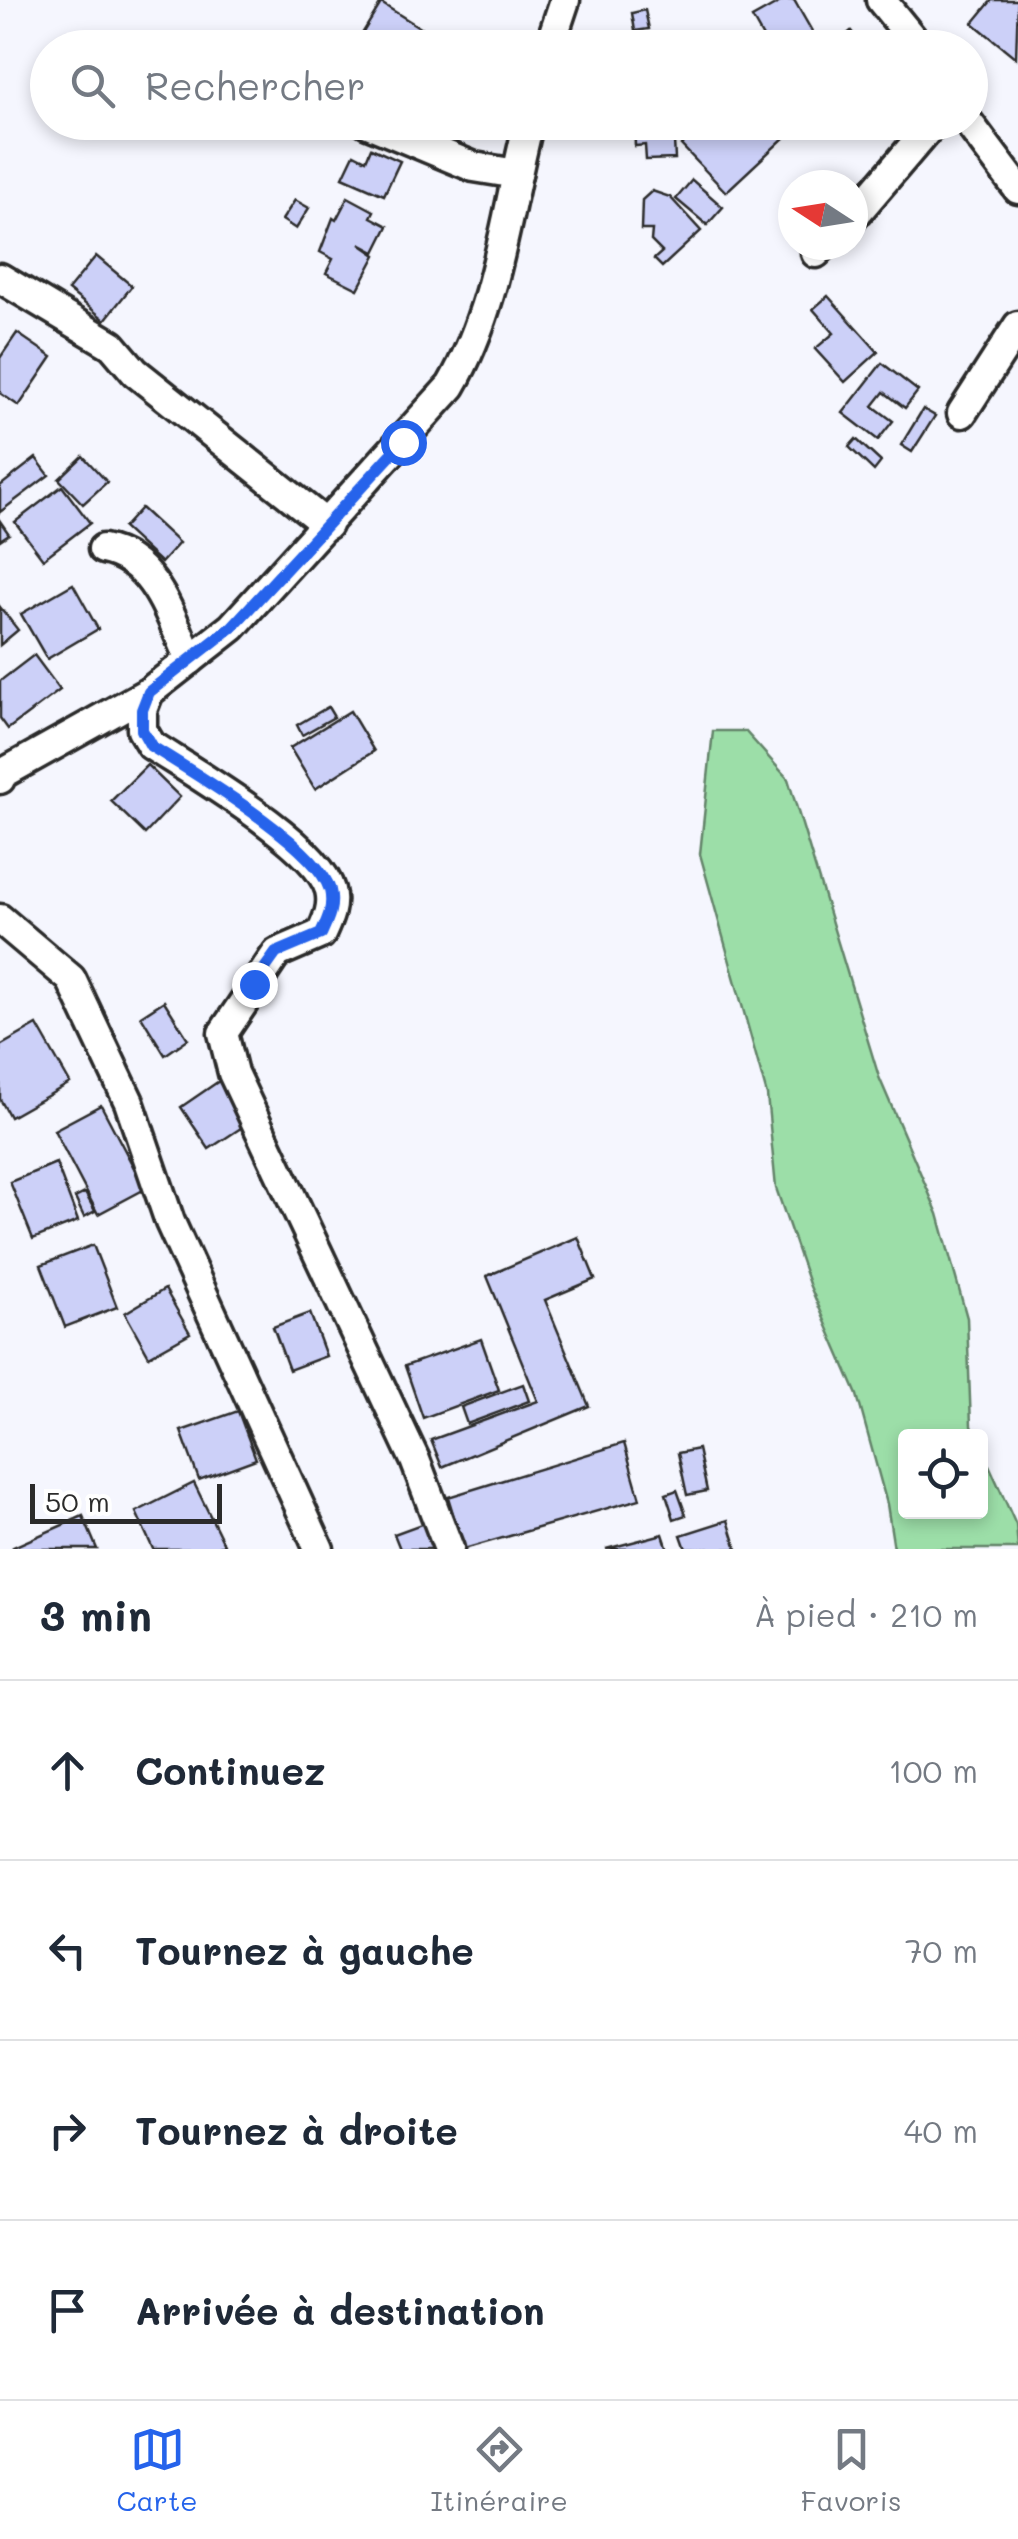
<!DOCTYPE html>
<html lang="fr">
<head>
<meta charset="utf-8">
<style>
	:root { --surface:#fff; --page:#f6f6f7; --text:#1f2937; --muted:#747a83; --line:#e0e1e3; --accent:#2563eb }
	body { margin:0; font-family:Mali,sans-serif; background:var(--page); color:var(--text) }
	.controls { position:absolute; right:30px; bottom:30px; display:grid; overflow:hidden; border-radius:10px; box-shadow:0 5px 15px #0003 }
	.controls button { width:90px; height:90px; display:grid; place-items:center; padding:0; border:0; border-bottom:2px solid var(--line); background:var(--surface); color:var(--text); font:50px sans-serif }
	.compass { position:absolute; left:778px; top:170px; width:90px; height:90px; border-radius:50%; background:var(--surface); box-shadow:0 5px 15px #0003; rotate:282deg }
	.scale { position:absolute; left:30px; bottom:25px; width:192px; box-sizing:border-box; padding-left:10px; border:5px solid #2b2b2b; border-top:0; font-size:28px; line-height:35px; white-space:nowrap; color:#2b2b2b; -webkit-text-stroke:8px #fff; paint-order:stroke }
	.stop { position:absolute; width:30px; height:30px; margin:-22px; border:8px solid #2563eb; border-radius:50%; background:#fff }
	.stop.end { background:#2563eb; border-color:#fff; box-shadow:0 2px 10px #0008 }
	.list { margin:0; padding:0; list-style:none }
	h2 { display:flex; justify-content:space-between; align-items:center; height:130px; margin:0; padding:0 40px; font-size:42px }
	h2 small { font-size:32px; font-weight:400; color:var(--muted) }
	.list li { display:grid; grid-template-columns:65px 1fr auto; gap:30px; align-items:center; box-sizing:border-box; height:180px; padding:0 40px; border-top:2px solid var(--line) }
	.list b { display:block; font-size:38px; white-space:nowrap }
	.list em { font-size:32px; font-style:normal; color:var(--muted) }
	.icon { flex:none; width:55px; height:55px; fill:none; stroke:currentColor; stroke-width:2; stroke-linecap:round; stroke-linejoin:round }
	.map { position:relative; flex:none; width:1018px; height:1549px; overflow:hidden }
	.search { position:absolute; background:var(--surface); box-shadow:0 5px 15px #0003; left:30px; right:30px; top:30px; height:110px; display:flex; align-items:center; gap:25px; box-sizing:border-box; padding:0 35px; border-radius:55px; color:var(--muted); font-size:38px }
	.sheet { height:850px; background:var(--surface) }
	nav { display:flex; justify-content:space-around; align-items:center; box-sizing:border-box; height:140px; border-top:2px solid var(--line); background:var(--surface); font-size:28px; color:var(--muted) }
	nav a { display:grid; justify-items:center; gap:5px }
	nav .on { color:var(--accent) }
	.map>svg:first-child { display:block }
	.green { fill:#9cdea8; stroke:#64846a; stroke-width:2.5 }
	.building { fill:#ccd0f8; stroke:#2b2b2b; stroke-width:2.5 }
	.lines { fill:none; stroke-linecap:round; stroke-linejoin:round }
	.street-casing { stroke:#2b2b2b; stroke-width:35 }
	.street { stroke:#fff; stroke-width:28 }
	.route { stroke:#2563eb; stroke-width:12 }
</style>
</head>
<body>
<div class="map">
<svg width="1018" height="1549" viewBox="0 0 1018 1549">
	<rect width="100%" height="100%" fill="#f5f6fe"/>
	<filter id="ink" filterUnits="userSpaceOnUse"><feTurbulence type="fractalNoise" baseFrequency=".01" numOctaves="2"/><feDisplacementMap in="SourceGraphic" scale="20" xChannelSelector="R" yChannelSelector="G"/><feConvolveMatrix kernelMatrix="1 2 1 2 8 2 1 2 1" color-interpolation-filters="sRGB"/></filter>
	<g filter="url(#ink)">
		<polygon class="green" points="713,731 745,731 788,779 879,1077 938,1214 967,1318 971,1426 976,1436 906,1436 906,1512 980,1512 981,1447 1016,1525 1018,1549 894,1549 887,1504 857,1395 809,1284 776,1188 767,1095 700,854"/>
		<g class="building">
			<polygon points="784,0 794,0 817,40 803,48 769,48 752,18"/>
			<polygon points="992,0 1018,0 1016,58 973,23"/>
			<polygon points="381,3 430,34 422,48 367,48 357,42"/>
			<polygon points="645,10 649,29 635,31 632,13"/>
			<polygon points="851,31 864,48 830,48"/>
			<polygon points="634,122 673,122 675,159 646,160 645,145 635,146"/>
			<polygon points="705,122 771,122 785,137 726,192 681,145"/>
			<polygon points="371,148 400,161 384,195 343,177 354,154 366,160"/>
			<polygon points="692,180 723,207 707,225 676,199"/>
			<polygon points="652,191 670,197 701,231 662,267 654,259 662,252 651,241 652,230 641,230 642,200"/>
			<polygon points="348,197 374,211 371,217 388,226 375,252 360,244 376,255 358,289 326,273 333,259 320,252 333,218 336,220"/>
			<polygon points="295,200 309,208 296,229 282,220"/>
			<polygon points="96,256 132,286 105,320 68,290"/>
			<polygon points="828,296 878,352 845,382 815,349 834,333 813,309"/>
			<polygon points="17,333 52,357 19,406 0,393 0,358"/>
			<polygon points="882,363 918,391 905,408 884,392 873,406 893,421 878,440 843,413"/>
			<polygon points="923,409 935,416 912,452 901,445"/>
			<polygon points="856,439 881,462 874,471 849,447"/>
			<polygon points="83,456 107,482 83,504 59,479"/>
			<polygon points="36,458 49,475 0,512 0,486"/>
			<polygon points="62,486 90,523 43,559 15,522"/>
			<polygon points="141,508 179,543 161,563 123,528"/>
			<polygon points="0,521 9,534 0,540"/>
			<polygon points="73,584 98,629 47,659 21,614"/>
			<polygon points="0,607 18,630 0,645"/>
			<polygon points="34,655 60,690 8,729 0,718 0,681"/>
			<polygon points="328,707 334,717 302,735 297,725"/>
			<polygon points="350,711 374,751 315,789 290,748"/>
			<polygon points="147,765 180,797 145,834 111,801"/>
			<polygon points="164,1001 188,1039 165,1055 141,1016"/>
			<polygon points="37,1025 70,1083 10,1117 0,1099 0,1046"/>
			<polygon points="219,1081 247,1124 209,1149 181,1107"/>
			<polygon points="101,1105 145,1189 98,1214 54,1130"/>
			<polygon points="56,1163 78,1221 33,1239 10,1182"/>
			<polygon points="85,1193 95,1211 84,1217 75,1198"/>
			<polygon points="578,1237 595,1279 545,1300 589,1406 442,1467 431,1440 538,1401 487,1276"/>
			<polygon points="93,1245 117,1307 65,1327 41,1265"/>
			<polygon points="165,1289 190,1333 149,1356 125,1313"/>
			<polygon points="310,1313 326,1356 289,1370 273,1327"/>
			<polygon points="481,1339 499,1390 423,1418 405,1366"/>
			<polygon points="523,1384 529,1401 467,1424 461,1407"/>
			<polygon points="238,1411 256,1459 199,1480 181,1431"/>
			<polygon points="624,1443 640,1499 464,1549 448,1497"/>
			<polygon points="698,1449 707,1491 687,1495 678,1453"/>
			<polygon points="194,1483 224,1544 214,1549 153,1549 136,1512"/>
			<polygon points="677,1490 686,1515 674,1519 666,1494"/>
			<polygon points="83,1516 97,1549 14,1549 13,1547"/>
			<polygon points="432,1520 443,1549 400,1549 394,1534"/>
			<polygon points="728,1520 737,1549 686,1549 681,1535"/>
			<polygon points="663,1534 668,1549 606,1549"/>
		</g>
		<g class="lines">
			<g class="street-casing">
				<g id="street">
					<polyline points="881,0 920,48"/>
					<polyline points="549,48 565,0"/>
					<polyline points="366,122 474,167 517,174"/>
					<polyline points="968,122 1018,189"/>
					<polyline points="853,217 934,122"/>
					<polyline points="816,253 824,245"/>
					<polyline points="0,278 112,345 135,372 327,525"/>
					<polyline points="962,413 1018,326"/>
					<path d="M103 549C155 559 170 616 190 660"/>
					<polyline points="0,779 2,774 149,692"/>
					<polyline points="0,919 71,979 129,1102 170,1222 319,1549"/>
					<path d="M449 1549 415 1460 233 1073 223 1033 277 953 321 934C328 919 334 906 330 890 317 844 192 772 151 745L142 730V710L149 692 232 627 451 386C498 305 506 212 529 122"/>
				</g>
			</g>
			<use href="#street" class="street"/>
		</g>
	</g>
	<g class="lines" filter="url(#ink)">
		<path class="route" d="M254 984 276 953 321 934C328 919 334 907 330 890 317 845 192 772 151 746L142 730V710L149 692 232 627 403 442"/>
	</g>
</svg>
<div class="controls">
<button><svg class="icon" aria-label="locate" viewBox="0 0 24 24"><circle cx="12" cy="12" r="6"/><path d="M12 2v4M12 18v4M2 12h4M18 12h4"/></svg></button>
</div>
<svg class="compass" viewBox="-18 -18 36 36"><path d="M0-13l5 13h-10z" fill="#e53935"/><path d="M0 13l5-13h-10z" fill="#747a83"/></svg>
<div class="scale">50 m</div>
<div class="stop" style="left:403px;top:442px"></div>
<div class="stop end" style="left:254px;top:984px"></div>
<div class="search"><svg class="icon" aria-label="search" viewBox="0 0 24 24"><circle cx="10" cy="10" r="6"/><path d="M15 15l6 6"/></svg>Rechercher</div>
</div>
<section class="sheet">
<h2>3 min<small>À pied · 210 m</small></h2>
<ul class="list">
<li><svg class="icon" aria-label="ahead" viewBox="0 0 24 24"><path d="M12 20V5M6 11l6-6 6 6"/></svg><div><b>Continuez</b></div><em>100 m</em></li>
<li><svg class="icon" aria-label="left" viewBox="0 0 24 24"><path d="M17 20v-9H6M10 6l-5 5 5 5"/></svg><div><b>Tournez à gauche</b></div><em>70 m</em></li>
<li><svg class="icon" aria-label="right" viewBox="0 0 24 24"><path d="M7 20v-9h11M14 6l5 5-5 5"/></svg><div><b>Tournez à droite</b></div><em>40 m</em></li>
<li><svg class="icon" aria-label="arrive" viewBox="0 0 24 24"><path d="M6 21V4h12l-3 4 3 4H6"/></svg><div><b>Arrivée à destination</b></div></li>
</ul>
</section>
<nav>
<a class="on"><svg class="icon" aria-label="map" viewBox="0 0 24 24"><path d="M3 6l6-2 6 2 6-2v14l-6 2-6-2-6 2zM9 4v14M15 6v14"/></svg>Carte</a>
<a><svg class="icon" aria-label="directions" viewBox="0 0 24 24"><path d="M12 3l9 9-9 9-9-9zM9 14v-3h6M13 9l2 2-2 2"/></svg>Itinéraire</a>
<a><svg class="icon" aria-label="saved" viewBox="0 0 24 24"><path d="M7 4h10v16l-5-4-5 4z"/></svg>Favoris</a>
</nav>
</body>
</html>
